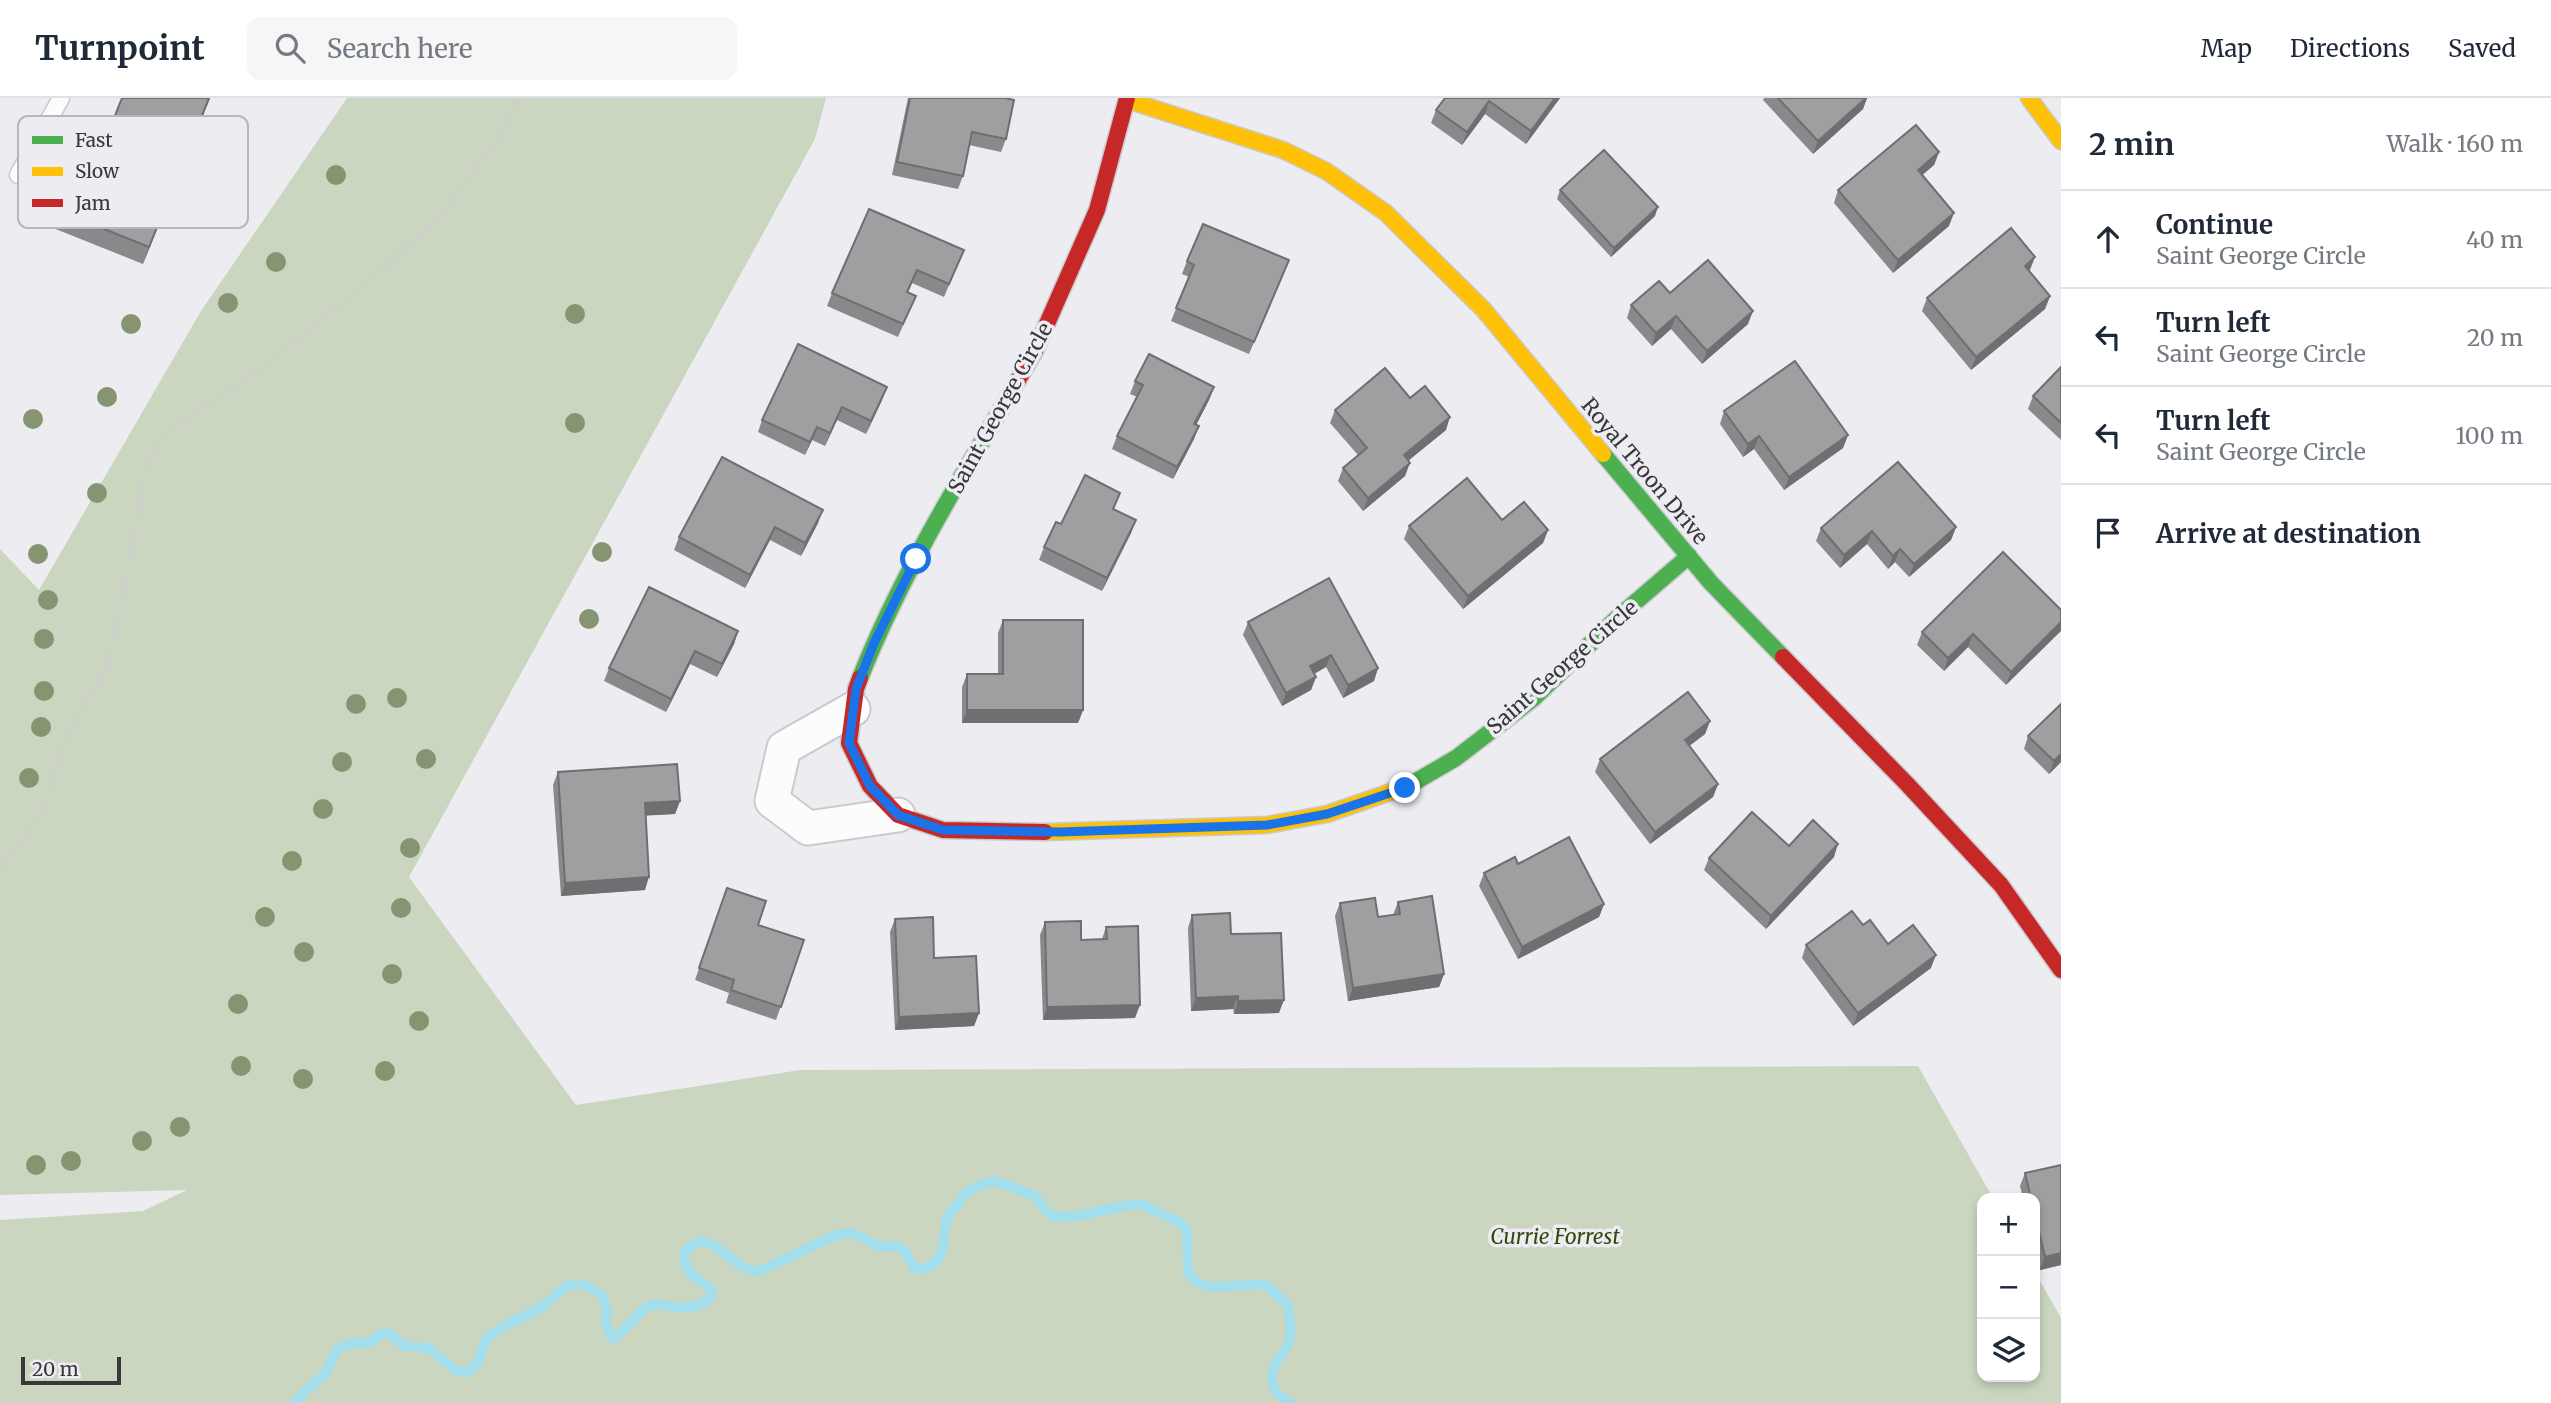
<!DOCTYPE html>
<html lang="en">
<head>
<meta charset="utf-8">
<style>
	:root { --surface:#fff; --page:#f6f6f7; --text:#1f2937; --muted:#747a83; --line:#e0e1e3 }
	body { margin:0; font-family:Merriweather,serif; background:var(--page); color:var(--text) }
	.controls { position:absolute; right:21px; bottom:21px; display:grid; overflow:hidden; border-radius:14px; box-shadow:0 4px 10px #0003 }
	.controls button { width:63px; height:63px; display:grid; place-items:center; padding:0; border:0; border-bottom:2px solid var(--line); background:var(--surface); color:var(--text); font:35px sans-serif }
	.scale { position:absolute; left:21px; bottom:18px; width:100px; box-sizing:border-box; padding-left:7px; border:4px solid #38383a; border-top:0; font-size:19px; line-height:24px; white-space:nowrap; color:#38383a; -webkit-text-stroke:5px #ececf2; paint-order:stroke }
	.stop { position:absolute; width:21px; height:21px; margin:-16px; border:5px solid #1a73e8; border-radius:50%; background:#fff }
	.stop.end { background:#1a73e8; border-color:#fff; box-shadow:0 2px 7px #0008 }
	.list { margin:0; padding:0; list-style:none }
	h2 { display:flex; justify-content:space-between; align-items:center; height:91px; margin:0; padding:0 28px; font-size:30px }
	h2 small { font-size:23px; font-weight:400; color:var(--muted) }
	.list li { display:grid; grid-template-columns:46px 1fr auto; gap:21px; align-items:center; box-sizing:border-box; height:98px; padding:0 28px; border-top:2px solid var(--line) }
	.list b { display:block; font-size:26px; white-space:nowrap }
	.list p { margin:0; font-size:23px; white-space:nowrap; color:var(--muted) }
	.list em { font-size:23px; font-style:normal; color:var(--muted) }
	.icon { flex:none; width:38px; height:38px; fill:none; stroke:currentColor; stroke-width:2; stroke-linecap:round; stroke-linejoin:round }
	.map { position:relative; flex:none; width:2061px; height:1305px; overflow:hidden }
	header { display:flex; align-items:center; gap:42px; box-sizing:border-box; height:98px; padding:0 35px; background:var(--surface); border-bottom:2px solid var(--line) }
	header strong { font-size:33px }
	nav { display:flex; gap:38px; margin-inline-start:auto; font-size:24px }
	.search { width:490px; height:63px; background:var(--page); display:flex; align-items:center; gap:18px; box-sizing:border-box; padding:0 24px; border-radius:14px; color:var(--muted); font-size:26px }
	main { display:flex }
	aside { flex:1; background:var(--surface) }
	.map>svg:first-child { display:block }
	.green { fill:#cbd6c0 }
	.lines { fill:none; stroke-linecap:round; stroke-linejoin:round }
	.stream { stroke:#a3deed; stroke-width:10 }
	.lane-casing { stroke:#cacacd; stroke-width:19 }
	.street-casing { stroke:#cacacd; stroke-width:37 }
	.fast-casing { stroke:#cacacd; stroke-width:19 }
	.slow-casing { stroke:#cacacd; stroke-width:19 }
	.jam-casing { stroke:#cacacd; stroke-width:19 }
	.path { stroke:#cececf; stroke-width:4.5; stroke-dasharray:5 5; stroke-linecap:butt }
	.lane { stroke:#fcfcfd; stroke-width:16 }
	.street { stroke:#fcfcfd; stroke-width:33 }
	.fast { stroke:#4caf50; stroke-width:16 }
	.slow { stroke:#ffc107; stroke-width:16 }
	.jam { stroke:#c62828; stroke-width:16 }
	.tree { fill:#879471 }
	.wall { fill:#89898b }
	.shaded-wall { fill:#6f6f71 }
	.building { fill:#9f9fa2; stroke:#6f6f71; stroke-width:2 }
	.route { stroke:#1a73e8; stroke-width:9 }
	.labels { text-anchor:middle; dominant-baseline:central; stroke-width:7; stroke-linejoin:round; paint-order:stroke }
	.street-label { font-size:21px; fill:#38383a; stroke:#ececf2 }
	.park-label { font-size:21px; font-style:italic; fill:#334b08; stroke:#ececf2 }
	.key { fill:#ececf2; stroke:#b6b6bb; stroke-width:2 }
	.key-label { font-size:19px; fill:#38383a }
</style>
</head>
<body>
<header>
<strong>Turnpoint</strong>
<div class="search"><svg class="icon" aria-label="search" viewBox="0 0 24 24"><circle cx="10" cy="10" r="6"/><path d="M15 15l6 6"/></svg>Search here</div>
<nav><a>Map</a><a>Directions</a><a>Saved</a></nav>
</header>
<main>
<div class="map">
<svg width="2061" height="1305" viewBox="0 0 2061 1305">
	<rect width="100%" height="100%" fill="#ededf1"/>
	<polygon class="green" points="347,0 826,0 815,41 409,779 576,1007 800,972 1918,968 1993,1100 1982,1100 1982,1279 2035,1279 2035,1174 2061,1220 2061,1305 0,1305 0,1122 143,1113 187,1092 0,1097 0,451 39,492 201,213"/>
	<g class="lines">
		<path class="stream" d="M295 1305 306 1292 324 1277 337 1252 347 1246 370 1244 381 1236 389 1235 404 1248 429 1250 455 1272 465 1275C486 1264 477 1253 488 1240 502 1225 528 1219 544 1207 554 1200 563 1187 575 1186 583 1185 594 1191 600 1196 612 1208 600 1230 614 1241L646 1209 657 1206 682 1210 697 1208 710 1201 712 1195C700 1174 688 1188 684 1155 708 1123 729 1170 757 1174L836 1137 852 1135 879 1148 898 1149 904 1152 914 1170 926 1171 937 1163 942 1153 947 1120 966 1095 977 1088 995 1083 1035 1098 1047 1114 1055 1119 1076 1118 1124 1108 1142 1106 1182 1126 1187 1134 1188 1172 1193 1181 1202 1187 1215 1189 1265 1186 1288 1207C1289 1219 1293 1233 1288 1246 1286 1253 1280 1258 1276 1264 1267 1282 1274 1297 1291 1305"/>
		<g class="lane-casing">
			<polyline id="lane" points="18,77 61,0"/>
		</g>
		<g class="street-casing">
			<polyline id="street" points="853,611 784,650 772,703 808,730 898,717"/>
		</g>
		<g class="fast-casing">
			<g id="fast">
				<polyline points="1603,356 1711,485 1783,559"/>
				<path d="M860 580C897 487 949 399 1000 313"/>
				<polyline points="1408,688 1456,660 1534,600 1617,520 1689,458"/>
			</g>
		</g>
		<g class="slow-casing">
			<g id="slow">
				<polyline points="2029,0 2061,43"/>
				<polyline points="1127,2 1283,52 1326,73 1386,115 1484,212 1603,356"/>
				<polyline points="1045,734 1267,727 1327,716 1408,688"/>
			</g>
		</g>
		<g class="jam-casing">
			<g id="jam">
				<polyline points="1000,313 1035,253 1097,112 1127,0"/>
				<polyline points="1783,559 1907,686 2001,787 2061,872"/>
				<polyline points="860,580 856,591 849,645 870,688 898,717 943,732 1045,734"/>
			</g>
		</g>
		<polyline class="path" points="0,773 39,721 66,640 107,569 134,441 146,364 170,330 277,260 430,129 497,40 519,0"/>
		<use href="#lane" class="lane"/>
		<use href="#street" class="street"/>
		<use href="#fast" class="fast"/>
		<use href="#slow" class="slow"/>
		<use href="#jam" class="jam"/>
	</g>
	<g class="tree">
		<circle cx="336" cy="77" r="10"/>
		<circle cx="276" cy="164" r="10"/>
		<circle cx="228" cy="205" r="10"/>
		<circle cx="575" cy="216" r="10"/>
		<circle cx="131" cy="226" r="10"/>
		<circle cx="107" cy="299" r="10"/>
		<circle cx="33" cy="321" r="10"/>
		<circle cx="575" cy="325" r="10"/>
		<circle cx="97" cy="395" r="10"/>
		<circle cx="602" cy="454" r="10"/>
		<circle cx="38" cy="456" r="10"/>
		<circle cx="48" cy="502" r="10"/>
		<circle cx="589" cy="521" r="10"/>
		<circle cx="44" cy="541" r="10"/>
		<circle cx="44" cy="593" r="10"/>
		<circle cx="397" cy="600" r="10"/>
		<circle cx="356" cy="606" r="10"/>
		<circle cx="41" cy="629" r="10"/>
		<circle cx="426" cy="661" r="10"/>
		<circle cx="342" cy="664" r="10"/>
		<circle cx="29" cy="680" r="10"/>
		<circle cx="323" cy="711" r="10"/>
		<circle cx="410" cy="750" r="10"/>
		<circle cx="292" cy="763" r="10"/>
		<circle cx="401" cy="810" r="10"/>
		<circle cx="265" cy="819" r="10"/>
		<circle cx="304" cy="854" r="10"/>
		<circle cx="392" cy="876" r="10"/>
		<circle cx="238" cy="906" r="10"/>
		<circle cx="419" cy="923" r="10"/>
		<circle cx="241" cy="968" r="10"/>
		<circle cx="385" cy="973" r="10"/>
		<circle cx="303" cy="981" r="10"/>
		<circle cx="180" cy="1029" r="10"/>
		<circle cx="142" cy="1043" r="10"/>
		<circle cx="71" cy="1063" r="10"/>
		<circle cx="36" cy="1067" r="10"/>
	</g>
	<g class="wall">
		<polygon points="122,0 210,0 143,166 53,130 59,113 87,88"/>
		<polygon points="908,0 1005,0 1006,41 1001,54 969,47 963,78 958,91 892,77"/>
		<polygon points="1445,0 1560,0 1526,46 1485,16 1462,47 1431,25 1436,12"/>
		<polygon points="1764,0 1867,0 1863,11 1813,56 1763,2"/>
		<polygon points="1939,54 1934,67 1922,77 1949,128 1893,175 1834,105 1838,92"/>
		<polygon points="1560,92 1655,118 1611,159 1557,101"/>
		<polygon points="964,152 944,199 912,185 908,195 916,198 898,239 827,208 832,195"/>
		<polygon points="1187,163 1284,175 1249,256 1171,223 1189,179 1182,176"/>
		<polygon points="2030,172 2029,173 2050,198 2045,211 1971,272 1922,213 1927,200"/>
		<polygon points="1670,195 1748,226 1702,266 1671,231 1652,248 1627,220 1631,207"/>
		<polygon points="2061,269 2061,342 2028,311 2033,298"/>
		<polygon points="1135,283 1214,289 1209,302 1196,327 1194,341 1173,381 1112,351 1117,338 1137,299 1130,296"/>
		<polygon points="1410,300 1446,332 1408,363 1405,378 1363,413 1338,383 1343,370 1358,357 1330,325 1335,312"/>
		<polygon points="882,302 866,336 837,322 825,348 812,342 805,357 758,334 762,322"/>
		<polygon points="1724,313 1848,337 1843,350 1784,392 1754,351 1743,359 1720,326"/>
		<polygon points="1114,411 1136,422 1131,435 1102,493 1039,462 1044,449 1061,426"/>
		<polygon points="1502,422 1548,432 1543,445 1463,511 1404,441 1409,428"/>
		<polygon points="818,425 801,458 770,442 745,490 674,452 679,439"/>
		<polygon points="1956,429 1951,442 1909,479 1895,464 1888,471 1867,446 1840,470 1816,443 1821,430"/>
		<polygon points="2061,512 2006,587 1968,549 1944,573 1917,547 1922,534"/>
		<polygon points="1003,522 1083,612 1078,625 962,625 962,589 967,576 998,576 998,535"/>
		<polygon points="1248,524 1378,570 1374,583 1343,600 1326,569 1314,576 1316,579 1311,592 1282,608 1243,537"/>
		<polygon points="738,533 734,546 717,579 690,566 666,614 604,583 609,570"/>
		<polygon points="1710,623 1705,636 1689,648 1718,686 1713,699 1650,746 1595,674 1600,661"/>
		<polygon points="2028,638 2061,664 2049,676 2024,651"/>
		<polygon points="558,674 680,703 675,716 645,717 645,792 561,798 553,687"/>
		<polygon points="1789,748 1834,759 1766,831 1704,772 1709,760"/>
		<polygon points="1518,766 1604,806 1599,819 1518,861 1479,788 1484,775"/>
		<polygon points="727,790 758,827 804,842 776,922 726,905 729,895 695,882"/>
		<polygon points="1398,804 1444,876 1439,889 1348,903 1335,818 1340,805 1378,819 1393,817"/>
		<polygon points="1192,817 1231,836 1279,915 1234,916 1233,911 1191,913 1188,830"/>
		<polygon points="895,821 934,860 979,915 974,928 895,932 890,834"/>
		<polygon points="1045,824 1081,842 1102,841 1106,829 1135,920 1043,922 1040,837"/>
		<polygon points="1863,827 1888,846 1931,870 1853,928 1802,860 1806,847"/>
		<polygon points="2061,1067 2061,1167 2040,1172 2035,1150 2035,1100 2023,1100 2020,1088 2025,1075"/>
	</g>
	<g class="shaded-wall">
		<polygon points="209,0 210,0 143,166 149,149"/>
		<polygon points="1555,0 1560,0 1526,46 1531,33"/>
		<polygon points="1866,0 1867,0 1863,11 1813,56 1818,43"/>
		<polygon points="1489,3 1485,16 1462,47 1467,34"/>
		<polygon points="1939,54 1934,67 1913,85 1918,72"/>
		<polygon points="1658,109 1655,118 1611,159 1614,150"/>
		<polygon points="1954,115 1949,128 1893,175 1898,162"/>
		<polygon points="2035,159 2030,172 2020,181 2025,168"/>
		<polygon points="2050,198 2045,211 1971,272 1976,259"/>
		<polygon points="1753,213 1748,226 1702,266 1707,253"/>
		<polygon points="1676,218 1671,231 1652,248 1656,235"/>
		<polygon points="887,289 882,302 866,336 871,323"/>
		<polygon points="1214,289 1209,302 1190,339 1194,326"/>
		<polygon points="842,309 837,322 825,348 830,335"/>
		<polygon points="1450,319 1446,332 1399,370 1404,357"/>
		<polygon points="1199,328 1194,341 1173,381 1177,369"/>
		<polygon points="817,329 812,342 805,357 810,344"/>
		<polygon points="1848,337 1843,350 1784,392 1789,379"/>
		<polygon points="1759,338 1754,351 1743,359 1748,346"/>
		<polygon points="1410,365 1405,378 1363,413 1368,400"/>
		<polygon points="823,412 818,425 801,458 805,445"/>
		<polygon points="1136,422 1131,435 1102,493 1107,480"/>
		<polygon points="775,429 770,442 745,490 750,477"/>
		<polygon points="1956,429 1951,442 1909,479 1914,466"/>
		<polygon points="1548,432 1543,445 1463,511 1468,498"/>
		<polygon points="1872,433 1867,446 1840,470 1844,457"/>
		<polygon points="1900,451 1895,464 1888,471 1893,458"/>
		<polygon points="2061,524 2061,533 2006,587 2011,574"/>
		<polygon points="738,533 734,546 717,579 722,566"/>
		<polygon points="1973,536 1968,549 1944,573 1948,560"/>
		<polygon points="695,553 690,566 666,614 671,601"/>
		<polygon points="1331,557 1326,569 1305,581 1310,568"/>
		<polygon points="1378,570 1374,583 1343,600 1348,587"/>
		<polygon points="1316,579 1311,592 1282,608 1286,595"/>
		<polygon points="967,612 1083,612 1078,625 962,625"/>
		<polygon points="1710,623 1705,636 1680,655 1685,642"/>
		<polygon points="2061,656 2061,664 2049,676 2054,663"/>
		<polygon points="1718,686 1713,699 1650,746 1655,734"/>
		<polygon points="680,703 675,716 640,718 645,705"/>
		<polygon points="1838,746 1834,759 1766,831 1771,818"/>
		<polygon points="649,779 645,792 561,798 565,785"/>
		<polygon points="1604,806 1599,819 1518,861 1522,849"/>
		<polygon points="1936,857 1931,870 1853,928 1858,915"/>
		<polygon points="1444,876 1439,889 1348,903 1353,890"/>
		<polygon points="1238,898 1233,911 1191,913 1196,900"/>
		<polygon points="1284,902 1279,915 1234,916 1238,903"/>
		<polygon points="1140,907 1135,920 1043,922 1047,909"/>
		<polygon points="979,915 974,928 895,932 899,919"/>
		<polygon points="2061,1155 2061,1167 2040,1172 2045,1159"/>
	</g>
	<g class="building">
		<polygon points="122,0 209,0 149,149 59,113 72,82 87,88"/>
		<polygon points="910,0 1005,0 1014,2 1006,41 972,34 963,78 897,64"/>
		<polygon points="1445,0 1555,0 1531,33 1489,3 1467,34 1436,12"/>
		<polygon points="1778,0 1866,0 1818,43"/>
		<polygon points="1916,27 1939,54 1918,72 1954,115 1898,162 1838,92"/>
		<polygon points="1604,52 1658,109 1614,150 1560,92"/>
		<polygon points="869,111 964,152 949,186 917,172 907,194 916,198 903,226 832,195"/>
		<polygon points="1203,126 1289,162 1254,244 1176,210 1194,167 1187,163"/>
		<polygon points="2011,130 2035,159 2025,168 2050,198 1976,259 1927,200"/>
		<polygon points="1708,162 1753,213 1707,253 1676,218 1656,235 1631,207 1659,183 1670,195"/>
		<polygon points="798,246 887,289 871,323 842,309 830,335 817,329 810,344 762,322"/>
		<polygon points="1149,256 1214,289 1194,326 1199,328 1177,369 1117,338 1143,287 1135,283"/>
		<polygon points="1795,263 1848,337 1789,379 1759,338 1748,346 1724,313"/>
		<polygon points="2061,269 2061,325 2033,298"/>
		<polygon points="1385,270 1410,300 1425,288 1450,319 1404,357 1410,365 1368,400 1343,370 1367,350 1335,312"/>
		<polygon points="722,359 823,412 805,445 775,429 750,477 679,439"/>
		<polygon points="1898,364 1956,429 1914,466 1900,451 1893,458 1872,433 1844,457 1821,430"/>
		<polygon points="1085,377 1120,395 1113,411 1136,422 1107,480 1044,449 1056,424 1061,426"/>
		<polygon points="1467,380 1502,422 1524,404 1548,432 1468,498 1409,428"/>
		<polygon points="2003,454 2061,512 2061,524 2011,574 1973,536 1948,560 1922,534"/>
		<polygon points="1329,480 1378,570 1348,587 1331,557 1310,568 1316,579 1286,595 1248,524"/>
		<polygon points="649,489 738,533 722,566 695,553 671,601 609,570"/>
		<polygon points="1003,522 1083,522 1083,612 967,612 967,576 1003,576"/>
		<polygon points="1688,594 1710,623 1685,642 1718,686 1655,734 1600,661"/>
		<polygon points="2061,606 2061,656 2054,663 2028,638"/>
		<polygon points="677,666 680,703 645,705 649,779 565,785 558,674"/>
		<polygon points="1752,714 1789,748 1813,722 1838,746 1771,818 1709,760"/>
		<polygon points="1569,739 1604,806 1522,849 1484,775 1515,759 1518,766"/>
		<polygon points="727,790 766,803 758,827 804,842 781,909 731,892 734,882 699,870"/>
		<polygon points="1432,798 1444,876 1353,890 1340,805 1375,800 1378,819 1400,816 1398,804"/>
		<polygon points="1852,813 1863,827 1870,822 1888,846 1913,827 1936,857 1858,915 1806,847"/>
		<polygon points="1230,815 1231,836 1281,835 1284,902 1238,903 1238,898 1196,900 1192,817"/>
		<polygon points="933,819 934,860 976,858 979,915 899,919 895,821"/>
		<polygon points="1081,823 1081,842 1107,841 1106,829 1138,828 1140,907 1047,909 1045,824"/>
		<polygon points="2061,1067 2061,1155 2045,1159 2035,1117 2035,1100 2031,1100 2025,1075"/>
	</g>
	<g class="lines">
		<polyline class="route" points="916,461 874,545 856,591 849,645 870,688 898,717 943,732 1059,734 1267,727 1327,716 1405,690"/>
	</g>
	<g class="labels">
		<g class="street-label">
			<text transform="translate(1000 310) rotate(-61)">Saint George Circle</text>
			<text transform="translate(1645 373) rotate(50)">Royal Troon Drive</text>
			<text transform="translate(1562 569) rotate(-41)">Saint George Circle</text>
		</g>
		<g class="park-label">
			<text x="1555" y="1138">Currie Forrest</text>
		</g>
	</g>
	<rect x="18" y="18" width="230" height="112" rx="10" class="key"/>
	<rect x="32" y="38" width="31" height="8" fill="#4caf50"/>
	<rect x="32" y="69" width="31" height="9" fill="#ffc107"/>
	<rect x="32" y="101" width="31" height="8" fill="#c62828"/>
	<g class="key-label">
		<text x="75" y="49">Fast</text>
		<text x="75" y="80">Slow</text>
		<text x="75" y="112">Jam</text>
	</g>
</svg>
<div class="controls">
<button>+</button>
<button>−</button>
<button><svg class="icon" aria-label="layers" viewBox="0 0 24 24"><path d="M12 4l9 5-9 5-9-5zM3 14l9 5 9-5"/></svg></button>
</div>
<div class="scale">20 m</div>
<div class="stop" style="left:916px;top:461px"></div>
<div class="stop end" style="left:1405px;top:690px"></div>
</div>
<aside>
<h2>2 min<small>Walk · 160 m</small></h2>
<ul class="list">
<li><svg class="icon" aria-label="ahead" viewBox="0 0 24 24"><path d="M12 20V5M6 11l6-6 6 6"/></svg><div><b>Continue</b><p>Saint George Circle</p></div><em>40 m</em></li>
<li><svg class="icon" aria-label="left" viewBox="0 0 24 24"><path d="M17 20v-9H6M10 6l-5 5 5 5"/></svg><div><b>Turn left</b><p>Saint George Circle</p></div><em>20 m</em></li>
<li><svg class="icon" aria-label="left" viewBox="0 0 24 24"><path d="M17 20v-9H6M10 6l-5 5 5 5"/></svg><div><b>Turn left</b><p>Saint George Circle</p></div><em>100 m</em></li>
<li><svg class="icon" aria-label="arrive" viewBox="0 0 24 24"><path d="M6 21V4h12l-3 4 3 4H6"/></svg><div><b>Arrive at destination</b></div></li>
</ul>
</aside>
</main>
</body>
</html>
